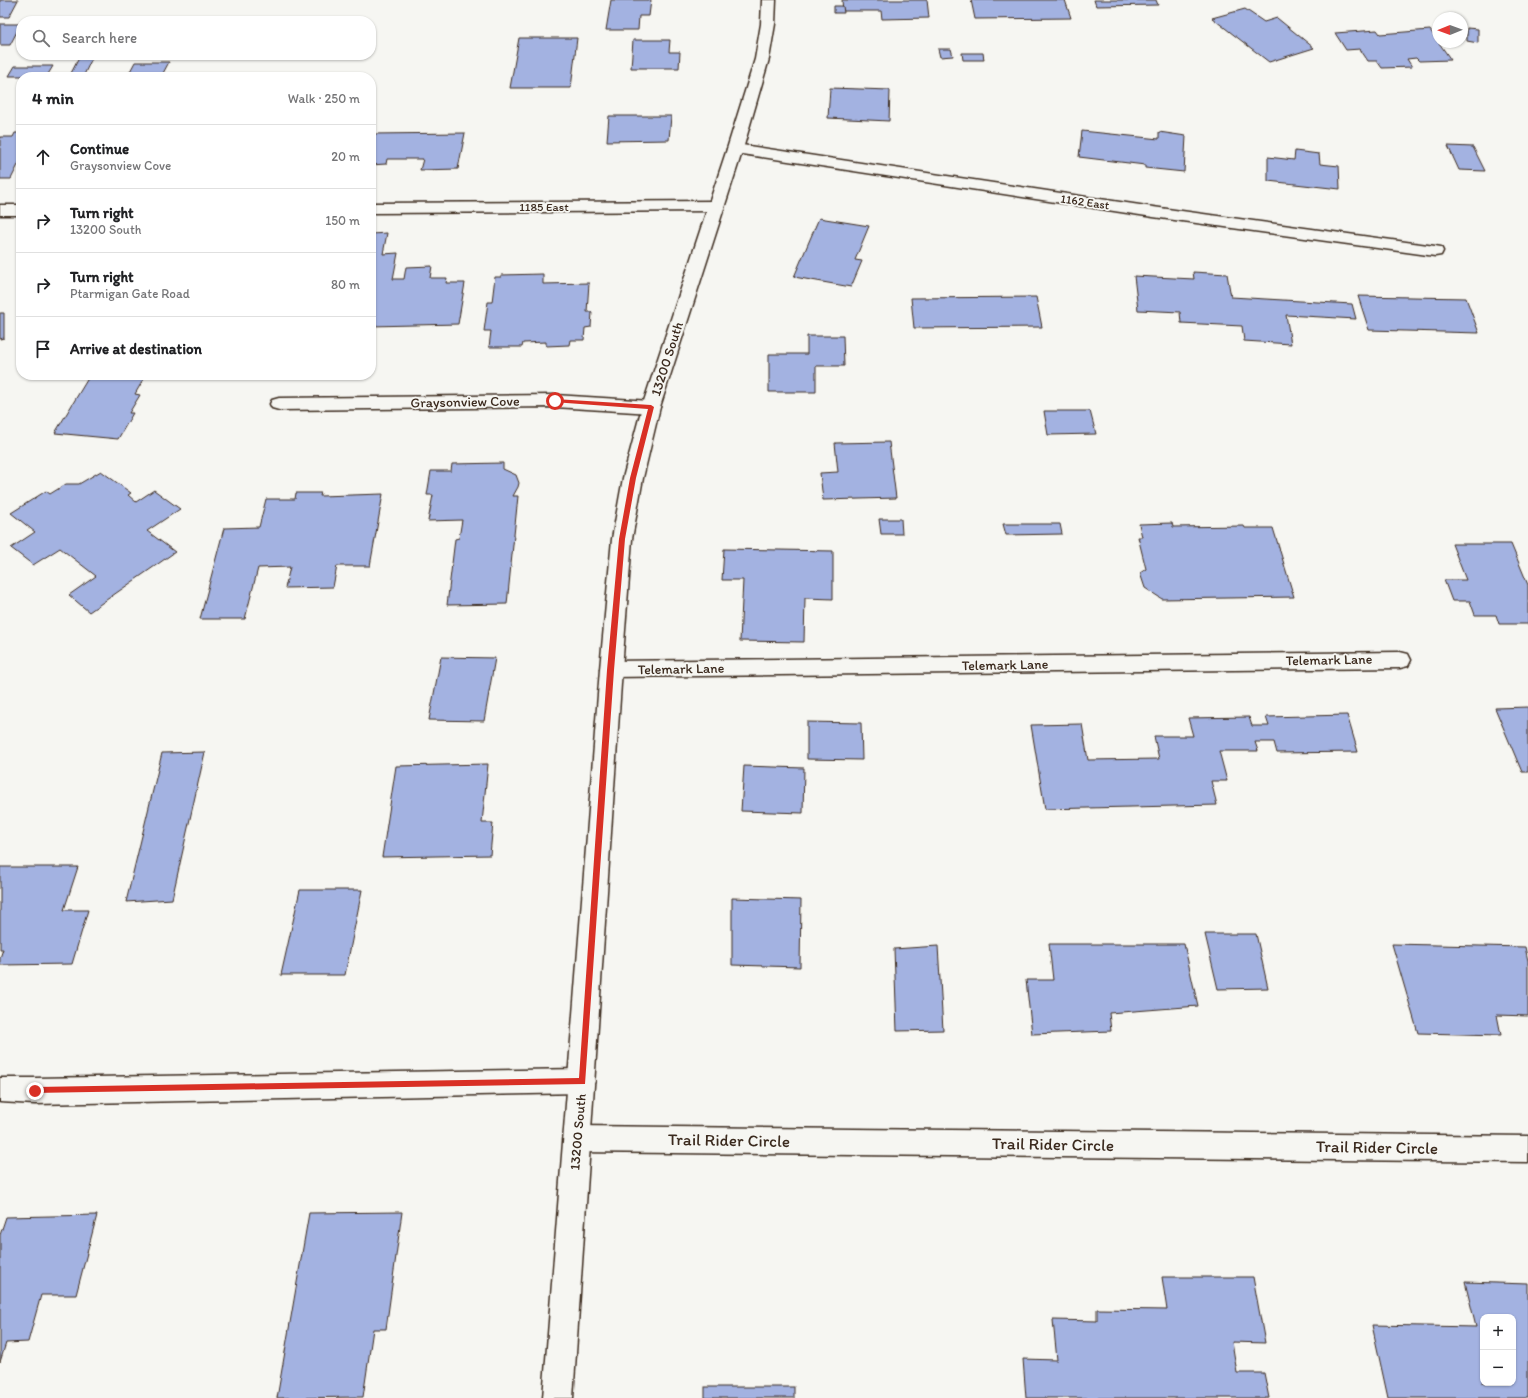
<!DOCTYPE html>
<html lang="en">
<head>
<meta charset="utf-8">
<style>
	:root { --surface:#fff; --page:#f6f6f6; --text:#202124; --muted:#757577; --line:#e0e0e0 }
	body { margin:0; font-family:Itim,sans-serif; background:var(--page); color:var(--text) }
	.controls { position:absolute; right:12px; bottom:12px; display:grid; overflow:hidden; border-radius:8px; box-shadow:0 1px 3px #0004 }
	.controls button { width:36px; height:36px; display:grid; place-items:center; padding:0; border:0; border-bottom:1px solid var(--line); background:var(--surface); color:var(--text); font:20px sans-serif }
	.compass { position:absolute; left:1432px; top:12px; width:36px; height:36px; border-radius:50%; background:var(--surface); box-shadow:0 1px 3px #0004; rotate:269deg }
	.stop { position:absolute; width:12px; height:12px; margin:-9px; border:3px solid #d93025; border-radius:50%; background:#fff }
	.stop.end { background:#d93025; border-color:#fff; box-shadow:0 1px 4px #0008 }
	.list { margin:0; padding:0; list-style:none }
	h2 { display:flex; justify-content:space-between; align-items:center; height:52px; margin:0; padding:0 16px; font-size:17px }
	h2 small { font-size:13px; font-weight:400; color:var(--muted) }
	.list li { display:grid; grid-template-columns:26px 1fr auto; gap:12px; align-items:center; box-sizing:border-box; height:64px; padding:0 16px; border-top:1px solid var(--line) }
	.list b { display:block; font-size:15px; white-space:nowrap }
	.list p { margin:0; font-size:13px; white-space:nowrap; color:var(--muted) }
	.list em { font-size:13px; font-style:normal; color:var(--muted) }
	.icon { flex:none; width:22px; height:22px; fill:none; stroke:currentColor; stroke-width:2; stroke-linecap:round; stroke-linejoin:round }
	.map { position:relative; flex:none; width:1528px; height:1398px; overflow:hidden }
	.search { position:absolute; background:var(--surface); box-shadow:0 1px 3px #0004; left:16px; top:16px; width:360px; height:44px; display:flex; align-items:center; gap:10px; box-sizing:border-box; padding:0 14px; border-radius:16px; color:var(--muted); font-size:15px }
	.panel { position:absolute; background:var(--surface); box-shadow:0 1px 3px #0004; left:16px; top:72px; width:360px; height:308px; border-radius:16px }
	.map>svg:first-child { display:block }
	.building { fill:#a3b2e1; stroke:#3b2a1e; fill-rule:evenodd }
	.lines { fill:none; stroke-linecap:round; stroke-linejoin:round }
	.minor-casing { stroke:#3b2a1e; stroke-width:3 }
	.tertiary-casing { stroke:#3b2a1e; stroke-width:3 }
	.minor { fill:#f6f6f2; fill-rule:evenodd }
	.tertiary { fill:#f6f6f2; fill-rule:evenodd }
	.route { fill:#d93025 }
	.labels { text-anchor:middle; dominant-baseline:central; stroke-width:3.5; stroke-linejoin:round; paint-order:stroke }
	.far-street-label { font-size:12px; fill:#3b2a1e; stroke:#f6f6f2 }
	.street-label { font-size:14px; fill:#3b2a1e; stroke:#f6f6f2 }
	.near-street-label { font-size:17px; fill:#3b2a1e; stroke:#f6f6f2 }
</style>
</head>
<body>
<div class="map">
<svg width="1528" height="1398" viewBox="0 0 1528 1398">
	<rect width="100%" height="100%" fill="#f6f6f2"/>
	<filter id="ink" filterUnits="userSpaceOnUse"><feTurbulence type="fractalNoise" baseFrequency=".025" numOctaves="2"/><feDisplacementMap in="SourceGraphic" scale="8" xChannelSelector="R" yChannelSelector="G"/><feConvolveMatrix kernelMatrix="1 2 1 2 8 2 1 2 1" color-interpolation-filters="sRGB"/></filter>
	<g filter="url(#ink)">
		<g class="building">
			<polygon points="0,0 18,0 9,17 0,17"/>
			<polygon points="611,0 651,0 649,16 639,16 638,30 606,30"/>
			<polygon points="842,0 927,0 929,18 882,19 881,11 843,11"/>
			<polygon points="971,0 1065,0 1071,18 975,19"/>
			<polygon points="1094,0 1156,0 1158,5 1096,6"/>
			<polygon points="834,6 843,6 844,13 834,13"/>
			<polygon points="1245,9 1264,22 1277,18 1314,48 1269,62 1212,18"/>
			<polygon points="0,24 21,24 10,45 0,45"/>
			<polygon points="1467,28 1478,29 1478,43 1467,41"/>
			<polygon points="1377,30 1380,34 1430,30 1451,60 1419,61 1416,58 1407,59 1412,67 1382,68 1377,61 1368,61 1360,49 1346,50 1335,33"/>
			<polygon points="519,38 577,38 571,88 510,88"/>
			<polygon points="633,40 670,40 669,52 680,52 679,68 631,68"/>
			<polygon points="938,49 951,49 953,56 940,57"/>
			<polygon points="962,53 983,53 984,60 963,60"/>
			<polygon points="80,56 93,56 83,77 69,77"/>
			<polygon points="135,62 169,62 161,77 127,77"/>
			<polygon points="15,66 53,66 47,76 9,76"/>
			<polygon points="830,88 890,90 889,121 828,118"/>
			<polygon points="609,116 671,116 669,140 607,141"/>
			<polygon points="1082,131 1159,139 1159,132 1186,136 1184,172 1145,168 1145,165 1079,157"/>
			<polygon points="15,133 21,133 21,159 11,179 0,179 0,137 13,137"/>
			<polygon points="465,133 458,169 420,170 423,159 387,159 386,164 371,165 371,134"/>
			<polygon points="1448,146 1473,147 1485,171 1459,170"/>
			<polygon points="1295,151 1319,154 1320,164 1339,166 1340,189 1268,181 1268,157 1294,160"/>
			<polygon points="819,218 869,226 855,260 862,261 851,287 794,277"/>
			<polygon points="387,233 383,254 398,253 393,279 404,279 406,267 432,266 430,278 447,278 446,283 465,283 458,324 371,326 371,234"/>
			<polygon points="1193,272 1227,274 1231,297 1352,304 1356,319 1286,315 1291,344 1244,341 1242,326 1181,323 1180,312 1138,310 1134,276 1194,279"/>
			<polygon points="543,274 543,284 589,283 587,312 592,312 591,327 585,328 584,340 570,340 569,345 546,346 546,342 523,343 522,347 489,347 491,331 484,331 488,302 492,302 495,277 501,277 501,275"/>
			<polygon points="1358,296 1466,298 1479,333 1369,330"/>
			<polygon points="1036,297 1042,327 914,328 911,298"/>
			<polygon points="0,313 4,313 4,338 0,339"/>
			<polygon points="807,336 843,336 844,366 816,366 816,392 769,392 769,354 807,354"/>
			<polygon points="90,375 146,375 135,394 140,395 129,413 133,413 118,439 55,433"/>
			<polygon points="1044,411 1090,411 1096,434 1048,435"/>
			<polygon points="889,442 896,498 823,500 820,473 838,472 835,443"/>
			<polygon points="503,463 503,469 516,475 519,483 518,487 513,496 518,496 507,604 447,605 455,539 459,538 462,520 428,521 433,495 427,495 431,471 451,471 452,464"/>
			<polygon points="101,471 131,493 128,495 136,502 154,490 180,509 147,531 175,552 89,612 69,595 96,576 60,548 33,565 11,548 35,532 11,513 46,491 50,494 66,484 79,484"/>
			<polygon points="296,493 321,493 320,496 383,494 370,566 337,566 333,587 285,588 290,567 258,568 245,619 200,619 224,528 259,527 266,499 295,499"/>
			<polygon points="879,519 901,519 902,534 881,534"/>
			<polygon points="1172,523 1173,527 1244,526 1245,528 1273,528 1294,597 1162,599 1145,588 1140,573 1146,569 1138,537 1142,537 1139,524"/>
			<polygon points="1003,524 1060,524 1062,534 1006,535"/>
			<polygon points="1452,544 1511,544 1528,585 1528,624 1499,624 1496,615 1475,615 1470,601 1452,601 1444,580 1466,580"/>
			<polygon points="724,549 833,551 833,599 805,598 804,642 740,641 743,580 722,580"/>
			<polygon points="441,657 495,658 484,721 429,720"/>
			<polygon points="1528,707 1528,772 1522,772 1495,708"/>
			<polygon points="1347,715 1358,752 1277,753 1274,742 1255,742 1258,751 1219,751 1227,781 1211,781 1217,805 1045,809 1031,725 1082,724 1088,760 1159,759 1154,736 1193,736 1188,718 1249,717 1252,726 1269,726 1266,717"/>
			<polygon points="807,722 861,723 862,760 807,759"/>
			<polygon points="205,752 172,899 126,902 162,753"/>
			<polygon points="488,764 482,823 493,823 490,855 382,857 396,766"/>
			<polygon points="744,766 804,768 803,813 741,811"/>
			<polygon points="0,867 78,867 64,910 88,910 72,964 0,965 0,958 3,949 0,949"/>
			<polygon points="300,890 362,890 345,975 281,975"/>
			<polygon points="732,898 801,900 800,967 732,965"/>
			<polygon points="1205,934 1256,934 1268,988 1218,989"/>
			<polygon points="1049,944 1184,944 1198,1006 1109,1013 1111,1031 1032,1034 1026,980 1053,980"/>
			<polygon points="1392,944 1525,947 1528,961 1528,1016 1497,1015 1501,1035 1418,1033"/>
			<polygon points="938,946 943,1030 897,1031 894,949"/>
			<polygon points="402,1212 386,1329 373,1329 363,1397 277,1398 309,1213"/>
			<polygon points="97,1215 76,1295 41,1295 28,1342 6,1343 0,1362 0,1235 6,1217"/>
			<polygon points="1162,1277 1253,1277 1265,1343 1232,1342 1237,1373 1264,1373 1269,1398 1026,1398 1023,1359 1057,1360 1053,1320 1097,1321 1097,1309 1167,1310"/>
			<path d="M1465 1282 1528 1284V1398H1388L1372 1325 1476 1327ZM1483 1317H1513V1383H1483Z"/>
			<rect x="705" y="1387" width="89" height="11"/>
		</g>
		<g class="lines">
			<g class="minor-casing">
				<g id="minor">
					<polygon points="735,144 1153,207 1435,246 1441,247 1443,251 1441,255 1435,256 1153,217 729,152 727,149 729,146"/>
					<polygon points="716,201 722,203 724,206 722,209 716,211 371,213 371,203"/>
					<rect x="0" y="205" width="21" height="10"/>
					<polygon points="555,395 651,401 658,403 660,407 658,411 651,413 555,407 279,410 272,408 270,404 272,400 279,398"/>
					<polygon points="1400,652 1408,654 1411,660 1408,666 1400,668 611,677 603,675 600,669 603,663 611,661"/>
					<polygon points="582,1069 591,1072 595,1081 591,1090 582,1093 35,1104 0,1102 0,1078 35,1078"/>
					<polygon points="577,1126 1528,1136 1528,1162 577,1152 567,1148 564,1139 567,1130"/>
				</g>
			</g>
			<g class="tertiary-casing">
				<polygon id="tertiary" points="762,0 776,0 775,24 769,59 743,149 660,407 643,478 632,539 622,669 573,1398 543,1398 600,669 612,539 623,478 642,407 727,149 755,59 761,24"/>
			</g>
			<use href="#minor" class="minor"/>
			<use href="#tertiary" class="tertiary"/>
		</g>
	</g>
	<polygon class="route" points="555,399 651,405 654,407 636,478 625,539 614,670 585,1084 32,1093 32,1088 35,1087 579,1078 607,670 619,539 630,478 648,409 553,402 552,401"/>
	<g class="labels">
		<g class="far-street-label">
			<text transform="translate(1085 202) rotate(8)">1162 East</text>
			<text x="544" y="207">1185 East</text>
		</g>
		<g class="street-label">
			<text transform="translate(667 359) rotate(-72)">13200 South</text>
			<text transform="translate(465 402) rotate(-1)">Graysonview Cove</text>
			<text transform="translate(1329 660) rotate(-1)">Telemark Lane</text>
			<text transform="translate(1005 665) rotate(-1)">Telemark Lane</text>
			<text transform="translate(681 669) rotate(-1)">Telemark Lane</text>
			<text transform="translate(578 1132) rotate(-85)">13200 South</text>
		</g>
		<g class="near-street-label">
			<text transform="translate(729 1140) rotate(1)">Trail Rider Circle</text>
			<text transform="translate(1053 1144) rotate(1)">Trail Rider Circle</text>
			<text transform="translate(1377 1147) rotate(1)">Trail Rider Circle</text>
		</g>
	</g>
</svg>
<div class="controls">
<button>+</button>
<button>−</button>
</div>
<svg class="compass" viewBox="-18 -18 36 36"><path d="M0-13l5 13h-10z" fill="#e53935"/><path d="M0 13l5-13h-10z" fill="#757577"/></svg>
<div class="stop" style="left:555px;top:401px"></div>
<div class="stop end" style="left:35px;top:1091px"></div>
<div class="search"><svg class="icon" aria-label="search" viewBox="0 0 24 24"><circle cx="10" cy="10" r="6"/><path d="M15 15l6 6"/></svg>Search here</div>
<section class="panel">
<h2>4 min<small>Walk · 250 m</small></h2>
<ul class="list">
<li><svg class="icon" aria-label="ahead" viewBox="0 0 24 24"><path d="M12 20V5M6 11l6-6 6 6"/></svg><div><b>Continue</b><p>Graysonview Cove</p></div><em>20 m</em></li>
<li><svg class="icon" aria-label="right" viewBox="0 0 24 24"><path d="M7 20v-9h11M14 6l5 5-5 5"/></svg><div><b>Turn right</b><p>13200 South</p></div><em>150 m</em></li>
<li><svg class="icon" aria-label="right" viewBox="0 0 24 24"><path d="M7 20v-9h11M14 6l5 5-5 5"/></svg><div><b>Turn right</b><p>Ptarmigan Gate Road</p></div><em>80 m</em></li>
<li><svg class="icon" aria-label="arrive" viewBox="0 0 24 24"><path d="M6 21V4h12l-3 4 3 4H6"/></svg><div><b>Arrive at destination</b></div></li>
</ul>
</section>
</div>
</body>
</html>
